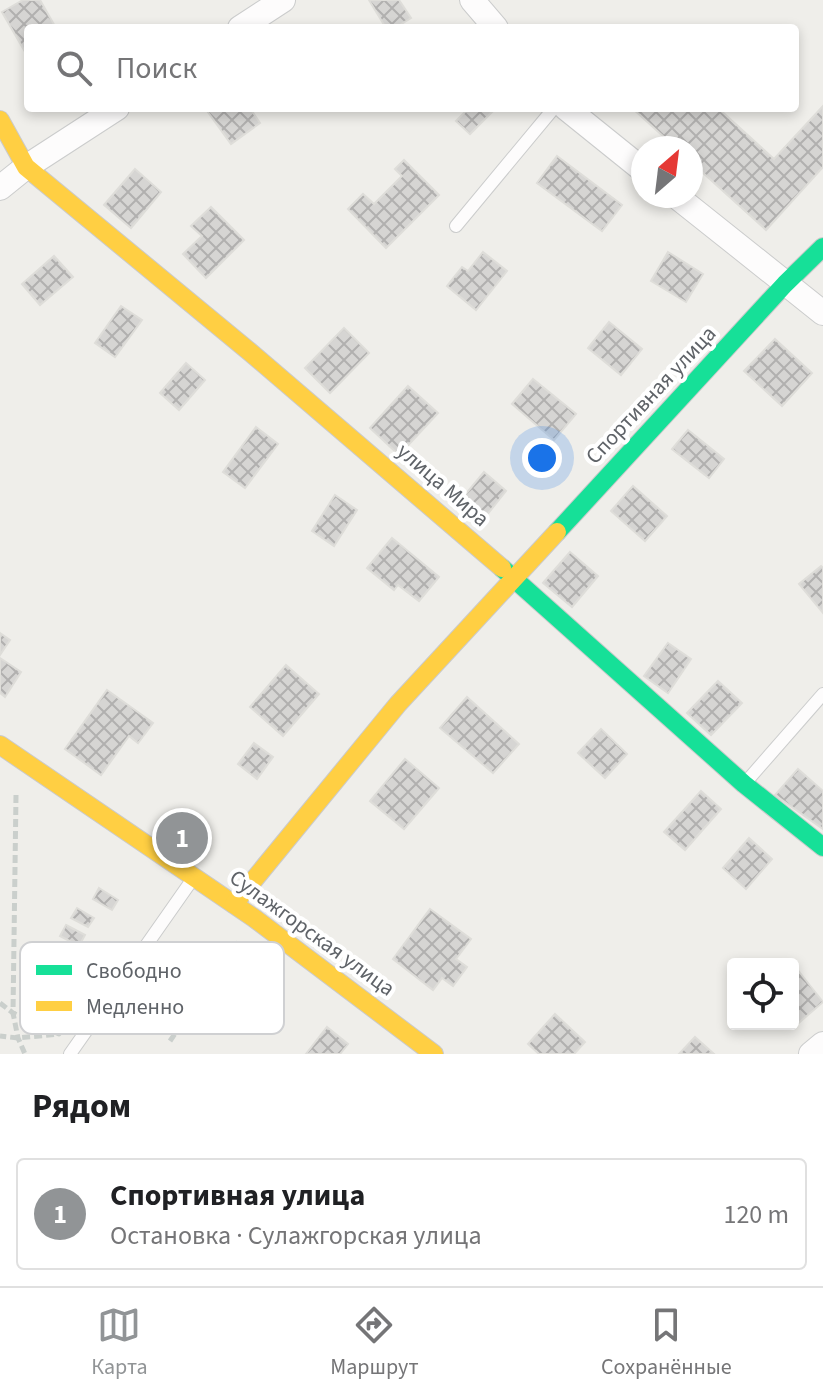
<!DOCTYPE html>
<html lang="ru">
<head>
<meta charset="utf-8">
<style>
	:root { --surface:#fff; --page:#f6f6f6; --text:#202124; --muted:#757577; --line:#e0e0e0; --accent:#919496 }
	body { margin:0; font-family:"Source Sans 3",sans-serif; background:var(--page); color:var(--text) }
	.controls { position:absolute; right:24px; bottom:24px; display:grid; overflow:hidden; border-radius:8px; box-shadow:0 4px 12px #0003 }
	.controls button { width:72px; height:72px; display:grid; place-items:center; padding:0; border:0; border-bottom:2px solid var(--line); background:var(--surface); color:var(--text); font:40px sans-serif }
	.compass { position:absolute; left:631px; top:136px; width:72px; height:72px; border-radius:50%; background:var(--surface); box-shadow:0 4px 12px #0003; rotate:28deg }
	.you { position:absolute; left:542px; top:458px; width:28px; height:28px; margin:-20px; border:6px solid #fff; border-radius:50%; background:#1a73e8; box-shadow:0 0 0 12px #1a73e833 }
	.badge { display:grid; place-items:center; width:52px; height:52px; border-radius:50%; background:var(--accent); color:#fff; font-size:26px; font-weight:700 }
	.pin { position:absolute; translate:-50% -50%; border:4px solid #fff; box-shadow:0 2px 8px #0006 }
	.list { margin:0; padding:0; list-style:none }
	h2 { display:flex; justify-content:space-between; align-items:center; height:104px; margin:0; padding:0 32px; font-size:34px }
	h2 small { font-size:26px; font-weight:400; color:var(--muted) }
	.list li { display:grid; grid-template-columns:52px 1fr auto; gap:24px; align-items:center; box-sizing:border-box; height:112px; margin:0 16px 16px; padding:0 16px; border:2px solid var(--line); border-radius:8px }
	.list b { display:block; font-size:30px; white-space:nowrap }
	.list p { margin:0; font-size:26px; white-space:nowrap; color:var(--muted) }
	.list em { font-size:26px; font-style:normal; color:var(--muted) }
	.icon { flex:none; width:44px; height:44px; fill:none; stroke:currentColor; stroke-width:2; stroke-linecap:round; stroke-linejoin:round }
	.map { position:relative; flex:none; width:823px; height:1054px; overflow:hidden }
	.search { position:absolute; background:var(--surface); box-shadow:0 4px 12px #0003; left:24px; right:24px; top:24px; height:88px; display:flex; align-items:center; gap:20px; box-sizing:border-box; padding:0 28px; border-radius:8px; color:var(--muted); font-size:30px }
	.sheet { height:232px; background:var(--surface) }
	nav { display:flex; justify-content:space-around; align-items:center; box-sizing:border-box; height:112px; border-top:2px solid var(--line); background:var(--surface); font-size:22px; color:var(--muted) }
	nav a { display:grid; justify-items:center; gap:4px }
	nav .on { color:var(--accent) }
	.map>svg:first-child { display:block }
	.building { fill:url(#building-cross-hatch); stroke:#deddd9; stroke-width:2 }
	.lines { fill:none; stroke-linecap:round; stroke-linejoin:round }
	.lane-casing { stroke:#cbcccc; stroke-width:14 }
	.street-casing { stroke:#cbcccc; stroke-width:26 }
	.fast-casing { stroke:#cacacb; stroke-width:20 }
	.slow-casing { stroke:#cacacb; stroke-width:20 }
	.path { stroke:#cacfcc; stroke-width:5; stroke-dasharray:8 4; stroke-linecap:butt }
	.lane { stroke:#fdfcfc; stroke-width:12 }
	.street { stroke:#fdfcfc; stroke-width:24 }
	.fast { stroke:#16e098; stroke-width:18 }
	.slow { stroke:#ffcf43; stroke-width:18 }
	.labels { text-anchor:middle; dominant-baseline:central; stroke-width:8; stroke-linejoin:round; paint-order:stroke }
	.street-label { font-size:22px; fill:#5f6368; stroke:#fff }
	.key { fill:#fff; stroke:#cfd0d2; stroke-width:2 }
	.key-label { font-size:22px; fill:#5f6368 }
</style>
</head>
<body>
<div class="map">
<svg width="823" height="1054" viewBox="0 0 823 1054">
	<defs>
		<pattern id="building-cross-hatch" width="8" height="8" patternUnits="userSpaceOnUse" patternTransform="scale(2)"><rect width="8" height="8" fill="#d6d5d3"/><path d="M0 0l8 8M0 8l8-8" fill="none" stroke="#b1b0af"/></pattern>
	</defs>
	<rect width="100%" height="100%" fill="#efeeea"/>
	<g class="building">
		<polygon points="23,0 40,0 56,28 28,28 28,57 2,12"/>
		<polygon points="369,0 399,0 411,18 395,28 386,28"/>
		<polygon points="823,106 823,167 766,230 691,162 691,148 676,148 632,108 718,108 774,159"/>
		<polygon points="205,108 250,108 260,123 231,144"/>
		<polygon points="461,108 496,108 470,134 456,121 465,112"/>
		<polygon points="557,156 622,205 602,231 537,183"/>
		<polygon points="404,160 439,195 386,248 348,209 363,194 374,204 402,176 395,169"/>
		<polygon points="135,169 161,192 131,228 104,205"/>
		<polygon points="211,207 244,240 206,278 183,254 202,236 191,226"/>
		<polygon points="483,252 507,271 476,310 447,286 462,267 468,271"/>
		<polygon points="668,252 703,274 686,302 651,281"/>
		<polygon points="54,256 73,277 40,305 22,284"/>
		<polygon points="121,306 142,320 115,357 95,343"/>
		<polygon points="609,322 642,349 621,375 588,348"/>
		<polygon points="344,328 369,353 330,393 305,368"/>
		<polygon points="775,339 812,373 782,406 744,371"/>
		<polygon points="186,363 205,380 179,410 160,393"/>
		<polygon points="533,379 576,414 554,440 512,404"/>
		<polygon points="408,386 438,413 399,455 370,428"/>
		<polygon points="256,427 278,444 245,488 223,472"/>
		<polygon points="688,430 724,459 709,478 672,449"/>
		<polygon points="484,472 506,491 482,521 459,502"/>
		<polygon points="633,486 667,516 645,541 611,511"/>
		<polygon points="335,495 357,510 334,546 312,531"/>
		<polygon points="392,538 439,577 419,601 398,585 394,590 367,568"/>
		<polygon points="570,552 598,576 572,607 543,583"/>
		<polygon points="821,566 823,568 823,613 799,584"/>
		<polygon points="0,633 10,640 0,655"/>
		<polygon points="668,643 691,659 668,693 644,676"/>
		<polygon points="0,658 21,672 5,697 0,693"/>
		<polygon points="286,665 319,694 283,736 250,707"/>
		<polygon points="718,681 742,703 711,735 687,713"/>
		<polygon points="107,690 153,723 138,743 129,736 101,775 65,749"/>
		<polygon points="467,697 519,744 493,773 440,728"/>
		<polygon points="601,729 627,754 605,778 578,753"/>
		<polygon points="254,743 273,757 257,779 238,764"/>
		<polygon points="405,759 439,788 404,829 370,801"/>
		<polygon points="798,769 823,791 823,829 775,795"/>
		<polygon points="701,791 721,809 685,850 664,832"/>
		<polygon points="749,838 772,859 746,889 723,868"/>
		<polygon points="99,888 118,900 112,910 93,899"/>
		<polygon points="77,908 94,918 88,927 71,918"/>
		<polygon points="430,909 471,939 456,959 467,967 453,986 442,978 433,990 393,959"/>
		<polygon points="66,925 85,935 79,946 60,936"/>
		<polygon points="797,969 823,1002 794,1027 792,1024 793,972"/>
		<polygon points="555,1014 585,1042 574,1054 539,1054 528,1044"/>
		<polygon points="327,1027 348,1044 340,1054 306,1054"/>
		<polygon points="695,1037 714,1054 679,1054"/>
	</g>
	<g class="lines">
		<g class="lane-casing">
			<g id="lane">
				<polyline points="456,226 554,108"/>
				<polyline points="746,782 823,694"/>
				<polyline points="70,1054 192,880"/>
			</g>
		</g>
		<g class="street-casing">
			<g id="street">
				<polyline points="472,0 496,28"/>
				<polyline points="240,28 283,0"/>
				<polyline points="566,108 643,170"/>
				<polyline points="0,188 26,167 117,108"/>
				<polyline points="676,196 823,313"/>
				<polyline points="811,1054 823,1044"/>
			</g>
		</g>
		<g class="fast-casing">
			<g id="fast">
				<polyline points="557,532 785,284 823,247"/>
				<polyline points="502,568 744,784 823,847"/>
			</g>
		</g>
		<g class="slow-casing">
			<g id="slow">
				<polyline points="0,120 26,167 250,352 502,568"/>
				<polyline points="0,745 254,918 434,1054"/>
				<polyline points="234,904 398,704 557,532"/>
			</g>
		</g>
		<g class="path">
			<polyline points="16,795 13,1013 18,1038 25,1054"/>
			<polyline points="0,1003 13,1013 59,1034 18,1038 0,1036"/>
			<polyline points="170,1041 238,942"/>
		</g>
		<use href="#lane" class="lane"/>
		<use href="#street" class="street"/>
		<use href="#fast" class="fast"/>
		<use href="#slow" class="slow"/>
	</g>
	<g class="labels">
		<g class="street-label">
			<text transform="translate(651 395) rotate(-47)">Спортивная улица</text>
			<text transform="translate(443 485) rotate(41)">улица Мира</text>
			<text transform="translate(312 933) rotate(36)">Сулажгорская улица</text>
		</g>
	</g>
	<rect x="20" y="942" width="264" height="92" rx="12" class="key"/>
	<rect x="36" y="965" width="36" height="10" fill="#16e098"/>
	<rect x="36" y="1001" width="36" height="10" fill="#ffcf43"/>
	<g class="key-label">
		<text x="86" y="978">Свободно</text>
		<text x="86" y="1014">Медленно</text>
	</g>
</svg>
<div class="controls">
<button><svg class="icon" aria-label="locate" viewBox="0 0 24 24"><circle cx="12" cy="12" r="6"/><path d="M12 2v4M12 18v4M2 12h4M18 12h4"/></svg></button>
</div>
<svg class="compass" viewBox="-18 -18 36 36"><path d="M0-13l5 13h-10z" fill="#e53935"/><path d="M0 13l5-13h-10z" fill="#757577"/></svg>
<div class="you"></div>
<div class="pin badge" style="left:182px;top:838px">1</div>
<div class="search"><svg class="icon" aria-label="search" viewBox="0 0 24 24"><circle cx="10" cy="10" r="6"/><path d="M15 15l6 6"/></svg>Поиск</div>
</div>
<section class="sheet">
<h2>Рядом<small></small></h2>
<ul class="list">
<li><span class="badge">1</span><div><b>Спортивная улица</b><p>Остановка · Сулажгорская улица</p></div><em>120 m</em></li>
</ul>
</section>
<nav>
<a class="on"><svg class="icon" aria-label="map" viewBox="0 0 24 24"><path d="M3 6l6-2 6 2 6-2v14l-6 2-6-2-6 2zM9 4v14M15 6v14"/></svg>Карта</a>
<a><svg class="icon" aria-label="directions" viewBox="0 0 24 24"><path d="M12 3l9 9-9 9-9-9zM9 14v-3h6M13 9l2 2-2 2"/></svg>Маршрут</a>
<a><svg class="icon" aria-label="saved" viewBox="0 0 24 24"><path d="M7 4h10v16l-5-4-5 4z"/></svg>Сохранённые</a>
</nav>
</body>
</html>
